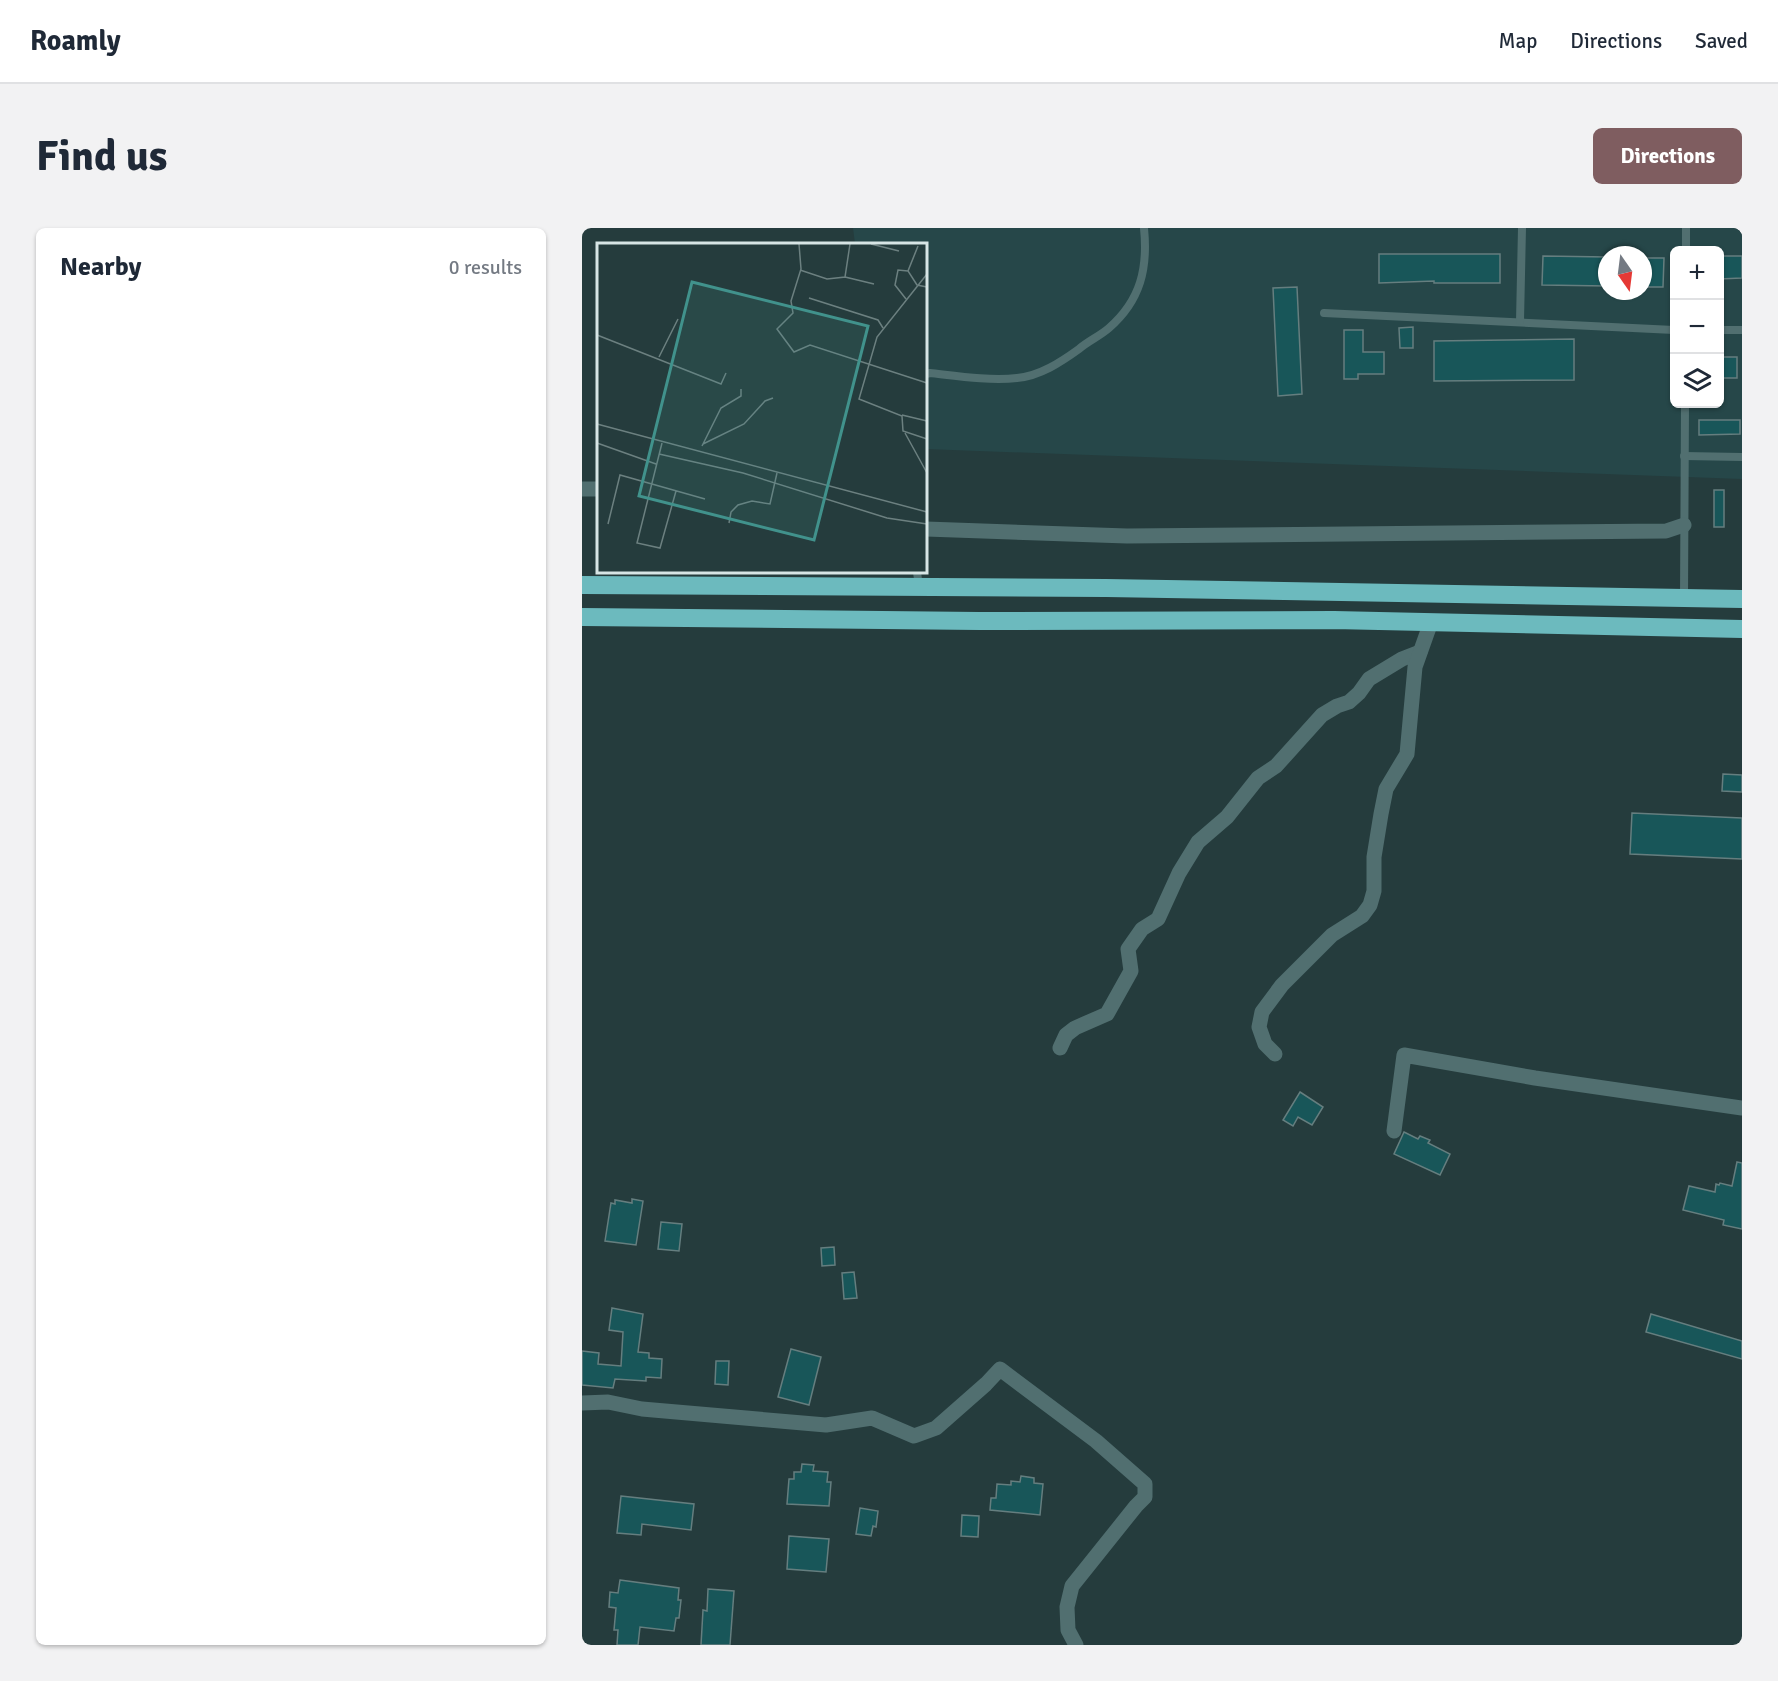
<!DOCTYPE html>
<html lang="en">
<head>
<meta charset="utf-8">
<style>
	:root { --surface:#fff; --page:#f2f2f3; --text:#1f2937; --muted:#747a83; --line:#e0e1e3; --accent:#7f5d60 }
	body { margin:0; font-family:Signika,sans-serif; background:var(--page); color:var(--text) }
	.controls { position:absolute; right:18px; top:18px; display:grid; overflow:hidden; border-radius:9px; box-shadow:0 2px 4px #0004 }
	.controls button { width:54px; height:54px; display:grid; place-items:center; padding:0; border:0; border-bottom:2px solid var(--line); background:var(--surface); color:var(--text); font:30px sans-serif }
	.compass { position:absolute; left:1016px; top:18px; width:54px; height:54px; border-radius:50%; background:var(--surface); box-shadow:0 2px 4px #0004; rotate:166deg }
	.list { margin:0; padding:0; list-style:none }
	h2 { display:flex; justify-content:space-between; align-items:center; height:78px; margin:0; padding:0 24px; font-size:26px }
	h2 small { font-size:20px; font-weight:400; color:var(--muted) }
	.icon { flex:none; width:33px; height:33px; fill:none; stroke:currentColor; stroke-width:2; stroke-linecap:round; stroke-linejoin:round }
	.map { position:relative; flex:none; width:1160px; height:1417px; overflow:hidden; border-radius:9px }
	header { display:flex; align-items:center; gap:36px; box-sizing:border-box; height:84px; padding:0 30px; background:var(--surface); border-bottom:2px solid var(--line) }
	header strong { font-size:28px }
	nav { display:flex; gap:33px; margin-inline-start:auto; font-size:21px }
	.intro { display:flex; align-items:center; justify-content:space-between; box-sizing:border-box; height:144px; padding:0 36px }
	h1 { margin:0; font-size:42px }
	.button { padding:15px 27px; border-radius:9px; background:var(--accent); color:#fff; font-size:21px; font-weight:700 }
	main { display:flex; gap:36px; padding:0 36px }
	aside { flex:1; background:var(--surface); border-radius:9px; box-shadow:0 2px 4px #0004 }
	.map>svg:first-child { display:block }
	.built { fill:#264749; fill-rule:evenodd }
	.building { fill:#185659; stroke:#657e7f; stroke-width:1.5 }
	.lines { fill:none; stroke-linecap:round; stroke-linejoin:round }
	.lane { stroke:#516f70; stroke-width:8 }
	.street { stroke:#516f70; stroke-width:15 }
	.highway { stroke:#6cbabe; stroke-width:18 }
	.inset-road { fill:none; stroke:#6c8080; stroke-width:1.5 }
	.view { fill:#41928c; fill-opacity:0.15; stroke:#41928c; stroke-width:3 }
	.inset-edge { fill:none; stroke:#d7e5e5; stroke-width:3 }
</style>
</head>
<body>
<header>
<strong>Roamly</strong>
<nav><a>Map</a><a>Directions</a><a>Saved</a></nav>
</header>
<div class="intro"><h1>Find us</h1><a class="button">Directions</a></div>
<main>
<aside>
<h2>Nearby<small>0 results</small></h2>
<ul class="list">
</ul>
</aside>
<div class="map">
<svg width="1160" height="1417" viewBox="0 0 1160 1417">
	<rect width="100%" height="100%" fill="#253c3d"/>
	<path class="built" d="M271 0H1160V251L344 221V16H273ZM1092 22H1138V176H1092ZM1025 27H1061V63H1025Z"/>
	<g class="building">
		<polygon points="797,26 918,26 918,55 852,55 852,53 797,55"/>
		<polygon points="961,28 1025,29 1025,58 960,57"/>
		<polygon points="1137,28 1160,28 1160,50 1137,51"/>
		<polygon points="1061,30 1082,30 1081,59 1061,59"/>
		<polygon points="715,59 720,166 696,168 691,60"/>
		<polygon points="831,99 831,120 818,120 817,100"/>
		<polygon points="762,102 781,102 781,124 802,124 802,146 776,146 776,151 762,151"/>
		<polygon points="992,111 992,152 852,153 852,113"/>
		<rect x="1137" y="129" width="18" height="21"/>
		<polygon points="1117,192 1158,192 1158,206 1117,207"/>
		<rect x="1132" y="262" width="10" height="37"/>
		<polygon points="1141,546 1160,547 1160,564 1140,563"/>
		<polygon points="1050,585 1160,590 1160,631 1048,626"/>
		<polygon points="718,864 741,879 730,897 716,889 711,898 701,892"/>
		<polygon points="822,904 836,911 838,908 848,912 846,915 868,926 858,947 812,926"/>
		<polygon points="1155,934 1160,935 1160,1001 1141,997 1142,992 1101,982 1107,958 1133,964 1134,956 1137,957 1138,955 1150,958"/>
		<polygon points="50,971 61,973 54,1017 23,1013 29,975 33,976 33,972 50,975"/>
		<polygon points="79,994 100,996 97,1023 76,1021"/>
		<polygon points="252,1019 253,1037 240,1038 239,1020"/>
		<polygon points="272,1044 275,1070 262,1071 260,1045"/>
		<polygon points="30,1080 61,1086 56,1124 67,1125 67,1130 80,1131 79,1150 64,1149 64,1153 33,1151 31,1160 0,1157 0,1123 17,1125 16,1136 39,1138 41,1104 27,1102"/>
		<polygon points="1069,1086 1160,1113 1160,1131 1064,1104"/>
		<polygon points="209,1121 239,1129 227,1177 196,1169"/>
		<polygon points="134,1133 147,1133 146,1157 133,1156"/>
		<polygon points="220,1236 232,1237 231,1243 246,1244 245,1254 249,1254 247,1278 205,1276 207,1251 212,1251 212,1244 219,1244"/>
		<polygon points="439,1248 452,1250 452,1255 461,1256 458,1287 408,1282 409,1270 414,1270 415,1256 429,1257 429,1253 438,1254"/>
		<polygon points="39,1268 112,1276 109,1302 60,1296 59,1307 35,1305"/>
		<polygon points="278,1280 296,1283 294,1299 291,1298 289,1308 274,1306"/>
		<polygon points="380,1287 397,1288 396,1309 379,1308"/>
		<polygon points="207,1308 247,1311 244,1344 205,1341"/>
		<polygon points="38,1352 97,1360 96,1372 99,1372 97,1390 94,1390 92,1403 58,1399 56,1417 35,1417 36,1402 32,1402 34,1380 27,1379 28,1364 36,1365"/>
		<polygon points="126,1361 152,1363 148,1417 119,1417 121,1382 125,1383"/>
	</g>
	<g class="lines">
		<g class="lane">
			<polyline points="1104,22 1104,0"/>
			<polyline points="742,85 1092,102"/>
			<polyline points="938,93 940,0"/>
			<polyline points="1138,102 1160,102"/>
			<path d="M344 146 348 145C375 148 408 153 435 150 458 148 479 134 497 121 506 113 518 108 527 100 559 72 566 40 562 0"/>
			<polyline points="1102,228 1160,229"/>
			<polyline points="335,344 337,359"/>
			<polyline points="1102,370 1103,176"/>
		</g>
		<g class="street">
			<polyline points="0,261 16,261"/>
			<polyline points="344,301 545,308 1084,303 1102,297"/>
			<polyline points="478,820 484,807 493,800 525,786 549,743 546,721 560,701 576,691 597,645 616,614 645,589 676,550 694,538 740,487 755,478 767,474 777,465 787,451 820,431 838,424"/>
			<polyline points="693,826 683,816 677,799 680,784 700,757 750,707 780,688 788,677 792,663 792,629 799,586 804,561 825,526 833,439 849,394"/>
			<polyline points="812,903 822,827 953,850 1160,880"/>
			<polyline points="0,1175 26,1174 60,1181 244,1197 290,1190 332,1208 354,1200 404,1156 418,1141 514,1213 563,1256 563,1269 554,1278 490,1358 485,1379 486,1402 494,1417"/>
		</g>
		<g class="highway">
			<polyline points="0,357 524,360 1160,371"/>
			<polyline points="0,389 397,393 752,392 1160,401"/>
		</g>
	</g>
	<g transform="translate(15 15)">
		<rect width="330" height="330" fill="#253c3d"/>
		<path class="inset-road" d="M202 1 204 26 194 58 196 70 180 86 197 109 213 102 330 140M274 1 302 8M321 3 311 28 320 42 330 44M203 27 230 36 248 34 253 1M330 31 280 94 262 156 305 173 306 188 330 196M248 34 277 41M212 55 281 77 286 85M309 56 298 42 301 27 311 28M0 92 124 141 129 130M62 114 81 76M305 172 330 178M0 181 330 269M308 190 330 230M0 200 59 221M65 200 40 300 63 305 79 248M106 201 147 181 168 158 176 155M105 203 124 165 144 153V146M62 211 146 230 290 275 330 281M132 280 134 269 141 262 155 258 173 261 180 230M11 281 23 232 108 256"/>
		<path class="view" d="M95 39 271 83 217 297 42 253Z"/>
		<rect width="330" height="330" class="inset-edge"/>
	</g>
</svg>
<div class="controls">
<button>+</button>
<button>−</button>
<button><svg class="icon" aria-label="layers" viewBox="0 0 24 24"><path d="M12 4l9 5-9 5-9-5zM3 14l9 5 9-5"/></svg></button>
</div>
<svg class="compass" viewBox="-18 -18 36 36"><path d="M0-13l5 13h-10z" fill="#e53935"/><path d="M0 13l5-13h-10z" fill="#747a83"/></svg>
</div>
</main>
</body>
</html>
